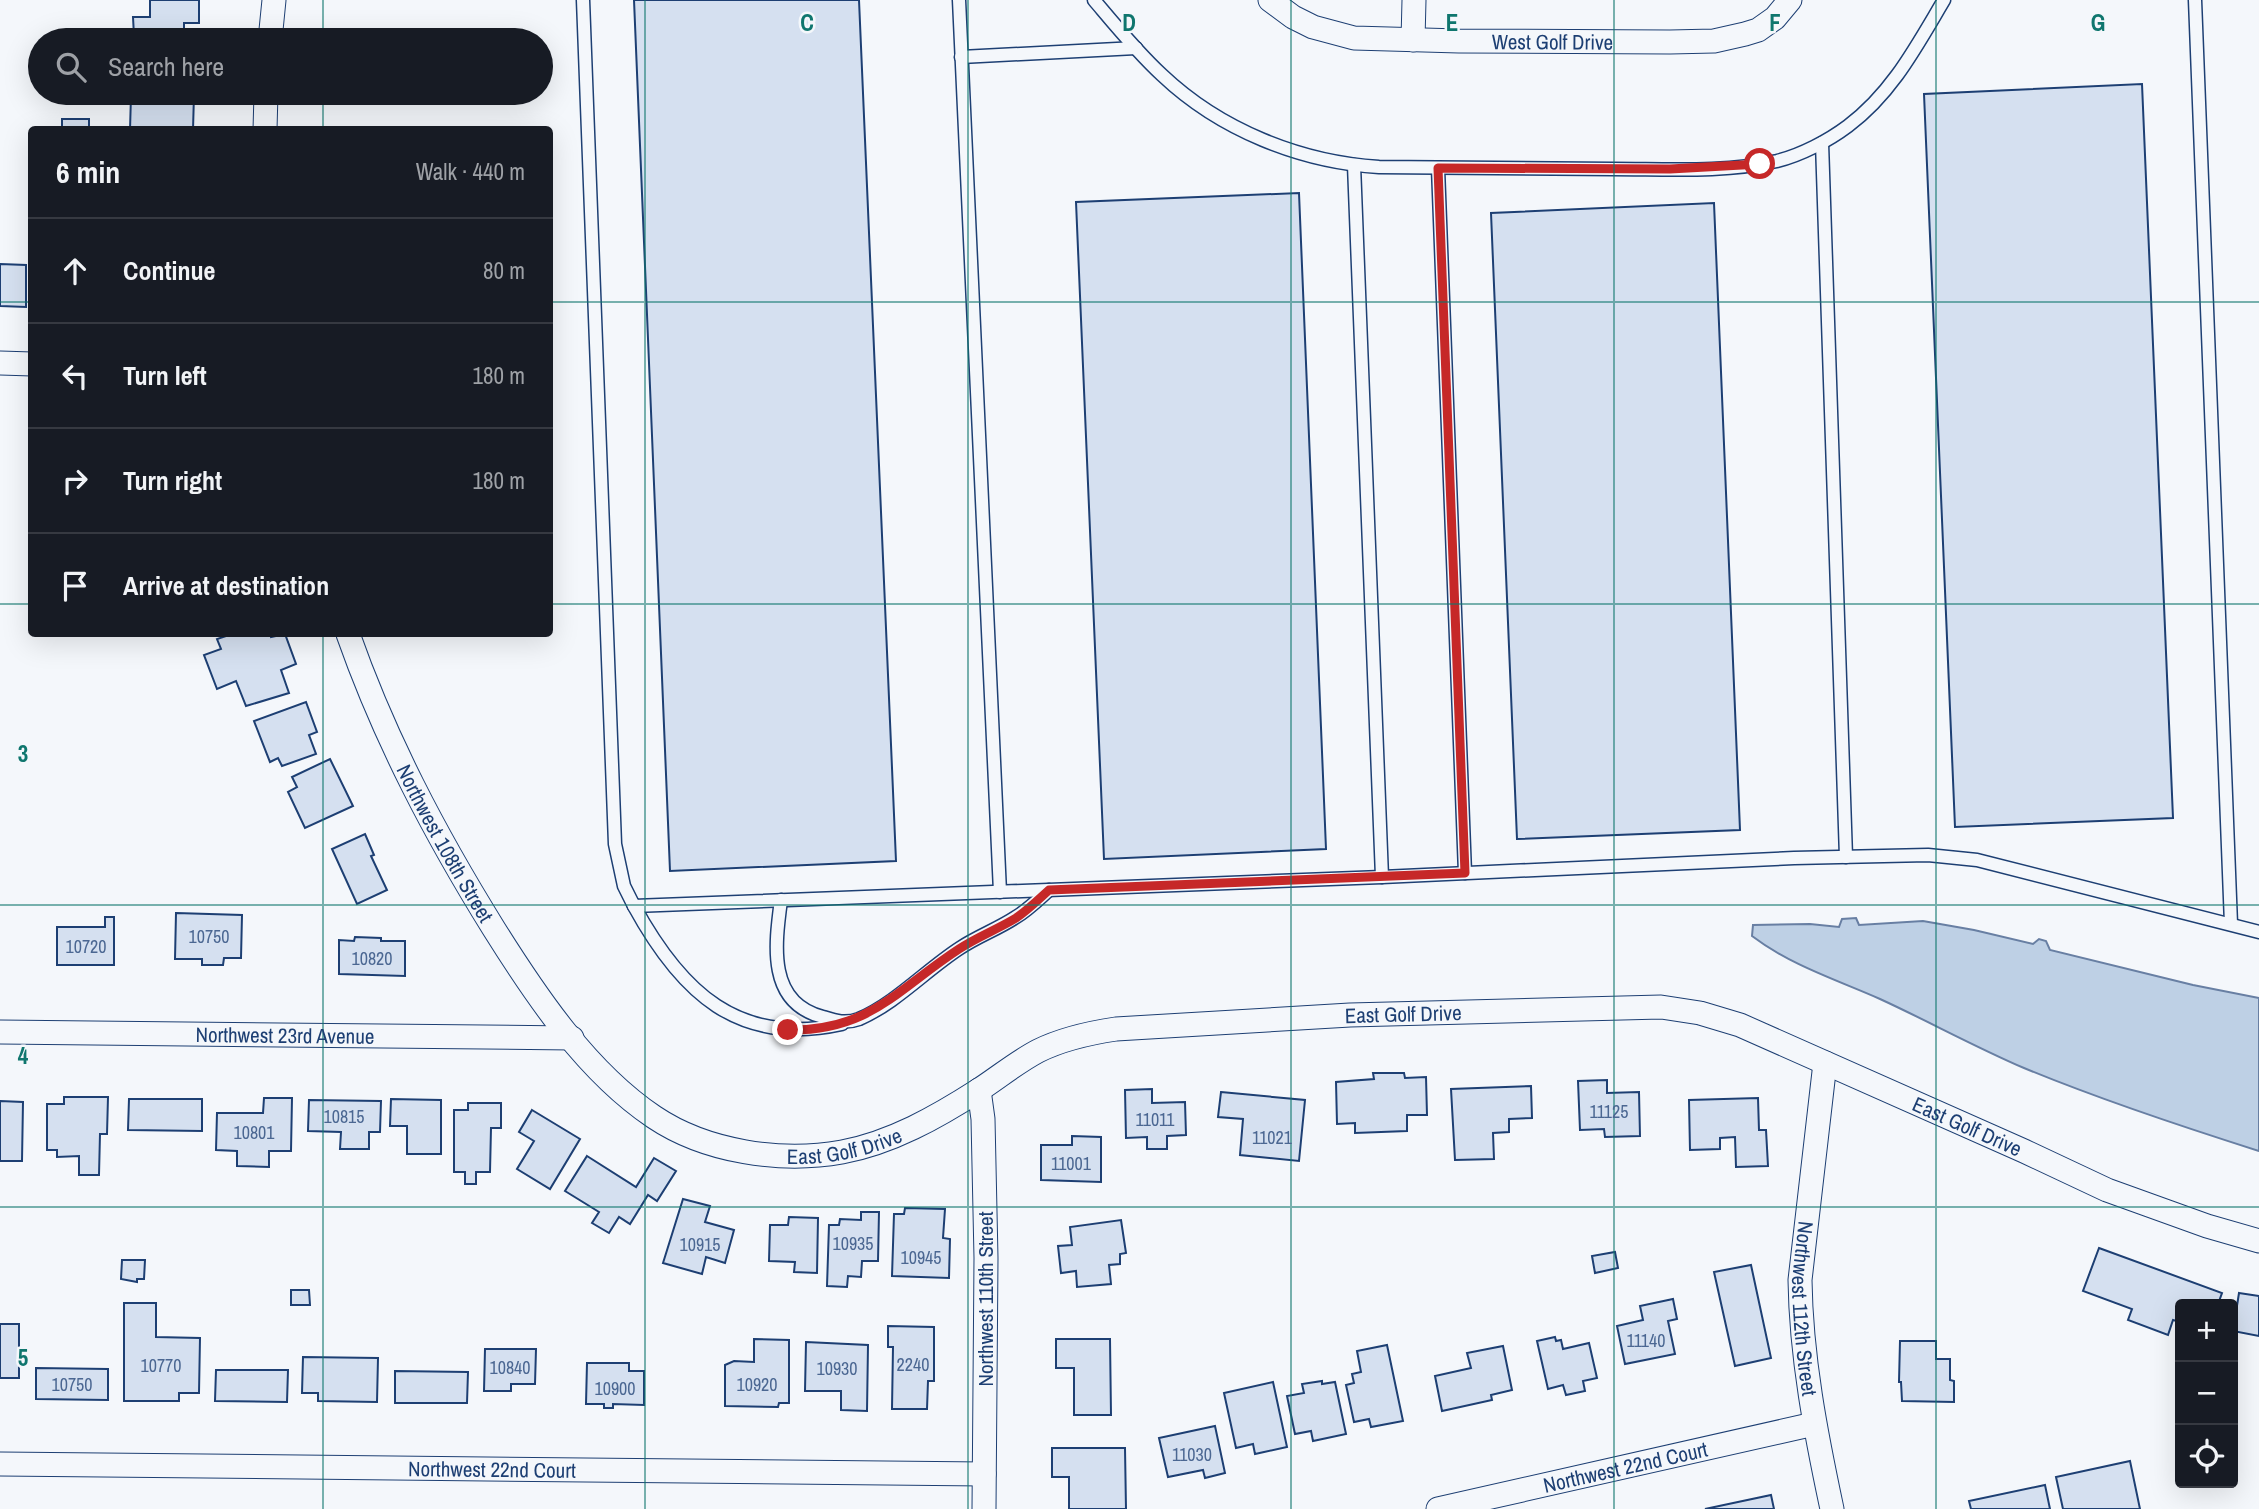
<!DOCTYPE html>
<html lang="en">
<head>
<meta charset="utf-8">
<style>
	:root { --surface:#171b24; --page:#20242c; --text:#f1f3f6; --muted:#9ea1a6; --line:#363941 }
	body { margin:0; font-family:"Archivo Narrow",sans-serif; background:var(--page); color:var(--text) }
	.controls { position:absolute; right:21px; bottom:21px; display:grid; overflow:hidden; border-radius:7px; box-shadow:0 7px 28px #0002 }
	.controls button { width:63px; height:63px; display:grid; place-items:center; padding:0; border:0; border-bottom:2px solid var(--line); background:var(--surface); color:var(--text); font:35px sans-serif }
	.stop { position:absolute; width:21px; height:21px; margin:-16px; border:5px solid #c62828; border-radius:50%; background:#fff }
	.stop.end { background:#c62828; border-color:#fff; box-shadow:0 2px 7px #0008 }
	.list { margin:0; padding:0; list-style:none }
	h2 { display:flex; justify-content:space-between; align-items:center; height:91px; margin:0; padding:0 28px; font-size:30px }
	h2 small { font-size:23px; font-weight:400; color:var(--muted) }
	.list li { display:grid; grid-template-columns:46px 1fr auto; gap:21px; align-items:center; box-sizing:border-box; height:105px; padding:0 28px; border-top:2px solid var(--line) }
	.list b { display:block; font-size:26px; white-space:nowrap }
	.list em { font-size:23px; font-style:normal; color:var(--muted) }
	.icon { flex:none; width:38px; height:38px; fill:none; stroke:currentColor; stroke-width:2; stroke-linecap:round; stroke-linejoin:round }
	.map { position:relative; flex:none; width:2259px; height:1509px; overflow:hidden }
	.search { position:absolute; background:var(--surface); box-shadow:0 7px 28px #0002; left:28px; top:28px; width:525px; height:77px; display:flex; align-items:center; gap:18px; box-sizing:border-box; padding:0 24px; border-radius:38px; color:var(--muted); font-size:26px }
	.panel { position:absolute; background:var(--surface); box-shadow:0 7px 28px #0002; left:28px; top:126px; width:525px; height:511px; border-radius:7px }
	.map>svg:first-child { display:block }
	.water { fill:#bed0e5; stroke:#687fa3; stroke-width:2 }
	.building { fill:#d5e0f0; stroke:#1d3f73; stroke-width:2 }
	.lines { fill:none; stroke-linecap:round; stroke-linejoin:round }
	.lane-casing { stroke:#1d3f73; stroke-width:15 }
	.street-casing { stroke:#1d3f73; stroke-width:25 }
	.lane { stroke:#f4f7fb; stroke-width:12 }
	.street { stroke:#f4f7fb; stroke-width:23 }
	.route { stroke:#c62828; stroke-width:9 }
	.grid { fill:none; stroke:#0f766e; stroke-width:2; stroke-opacity:0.55 }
	.labels { text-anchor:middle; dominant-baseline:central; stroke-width:5; stroke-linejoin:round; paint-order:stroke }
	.number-label { font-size:18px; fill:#4b6792 }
	.street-label { font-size:21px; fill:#1d3f73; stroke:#f4f7fb }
	.grid-label { font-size:23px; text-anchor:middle; font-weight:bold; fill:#0f766e; stroke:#f4f7fb; stroke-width:5; stroke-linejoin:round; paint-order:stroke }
</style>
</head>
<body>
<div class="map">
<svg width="2259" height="1509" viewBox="0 0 2259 1509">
	<rect width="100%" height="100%" fill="#f4f7fb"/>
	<path class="water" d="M1856 918 1859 925 1923 921 1974 930 2033 944 2039 939 2046 941 2050 950 2193 985 2259 998V1151C2180 1126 2101 1100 2024 1068 1975 1047 1928 1021 1880 999 1837 980 1790 965 1752 936L1753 925 1810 924 1839 927 1842 919Z"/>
	<g class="building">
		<polygon points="150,0 199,0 199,23 184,23 184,40 119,40 119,36 134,36 133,17 150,17"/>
		<polygon points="634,0 859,0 896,861 670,871"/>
		<polygon points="2142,84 2173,818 1955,827 1924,94"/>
		<polygon points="122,93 194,94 193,130 130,130 131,95 122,95"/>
		<rect x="62" y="119" width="27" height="11"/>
		<polygon points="1299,193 1326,849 1104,859 1076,202"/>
		<polygon points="1714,203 1740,830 1517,839 1491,213"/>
		<polygon points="0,264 26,265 26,307 0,306"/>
		<polygon points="232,634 270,634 271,637 285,634 296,664 281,670 289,693 246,706 236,681 217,689 204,655 221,649 217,639"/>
		<polygon points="306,702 317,732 309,735 316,754 282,766 278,758 270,762 254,721"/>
		<polygon points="330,759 353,806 305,828 288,792 297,787 292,777"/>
		<polygon points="365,834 374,855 371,856 387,890 357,904 332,849"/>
		<polygon points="176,913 242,915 241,958 224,958 223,965 202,965 202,959 175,959"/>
		<polygon points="105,917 114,917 114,965 57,965 57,927 105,927"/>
		<polygon points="355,937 381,938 381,941 405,941 405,976 339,974 339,940 354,941"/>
		<polygon points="1373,1073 1404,1073 1405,1078 1426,1077 1427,1115 1407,1115 1407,1131 1355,1133 1355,1123 1337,1124 1336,1082 1374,1079"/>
		<polygon points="1607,1080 1607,1093 1639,1092 1640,1136 1605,1137 1604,1129 1580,1130 1578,1081"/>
		<polygon points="1531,1086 1532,1118 1509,1119 1509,1132 1493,1133 1494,1159 1455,1160 1451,1089"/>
		<polygon points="1152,1089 1152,1103 1185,1102 1186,1135 1167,1136 1167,1149 1147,1149 1147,1137 1126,1138 1125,1090"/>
		<polygon points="1221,1092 1305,1100 1299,1161 1240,1155 1243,1119 1218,1117"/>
		<polygon points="64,1097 108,1097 107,1134 100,1134 99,1175 79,1175 79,1156 57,1157 57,1150 47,1150 47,1104 64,1104"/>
		<polygon points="264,1098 292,1098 291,1151 269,1151 269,1167 237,1166 237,1151 216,1150 217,1113 263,1113"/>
		<polygon points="1758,1098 1759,1130 1766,1130 1768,1166 1736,1167 1735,1137 1720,1138 1720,1149 1690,1150 1689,1100"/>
		<polygon points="129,1099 202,1099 202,1131 128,1130"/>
		<polygon points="391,1099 441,1100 441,1154 407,1154 407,1126 390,1126"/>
		<polygon points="309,1100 381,1101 380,1132 369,1132 369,1149 340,1149 341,1132 308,1131"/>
		<polygon points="0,1101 23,1102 22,1161 0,1161"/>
		<polygon points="468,1103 501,1103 501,1128 491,1128 490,1172 476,1172 476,1184 465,1184 465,1172 454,1172 454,1110 468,1110"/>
		<polygon points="532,1110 580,1139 550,1189 517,1169 534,1141 519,1132"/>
		<polygon points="1072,1136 1101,1137 1101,1182 1041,1180 1041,1145 1072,1145"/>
		<polygon points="587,1156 636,1187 654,1158 676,1171 657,1201 648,1195 630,1224 619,1217 609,1233 592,1223 599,1212 565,1191"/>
		<polygon points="683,1199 710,1206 705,1222 734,1230 725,1263 706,1257 702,1274 663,1263"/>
		<polygon points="905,1208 945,1209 943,1238 950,1239 949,1278 892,1276 894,1214 904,1214"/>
		<polygon points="861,1212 879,1212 878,1261 862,1261 861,1277 848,1276 847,1287 827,1286 829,1225 839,1225 840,1219 861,1220"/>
		<polygon points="789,1217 818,1218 817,1273 794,1272 795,1262 769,1261 770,1225 788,1225"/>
		<polygon points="1121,1220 1126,1253 1120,1254 1120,1264 1109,1265 1111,1284 1077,1287 1076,1271 1061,1273 1058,1246 1072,1245 1070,1227"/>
		<polygon points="2099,1248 2222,1293 2218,1304 2180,1304 2180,1322 2173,1320 2168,1335 2128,1320 2132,1309 2083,1291"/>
		<polygon points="1615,1252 1618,1268 1595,1273 1592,1256"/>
		<polygon points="122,1260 145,1260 144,1279 137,1279 137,1282 121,1279"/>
		<polygon points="1751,1265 1771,1358 1735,1366 1714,1272"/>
		<polygon points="291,1290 309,1290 310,1305 291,1305"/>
		<polygon points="2239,1293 2259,1296 2259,1336 2233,1331"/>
		<polygon points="1673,1299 1677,1319 1668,1321 1675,1354 1625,1364 1617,1326 1643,1320 1640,1306"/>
		<polygon points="124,1303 156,1303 156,1337 200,1338 199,1393 179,1393 179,1401 124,1401"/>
		<rect x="0" y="1324" width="19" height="54"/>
		<polygon points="888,1326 934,1327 934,1381 928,1381 927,1409 892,1409 893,1347 888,1347"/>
		<polygon points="1555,1337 1556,1341 1561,1340 1563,1349 1589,1343 1597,1378 1583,1381 1585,1391 1566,1395 1563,1385 1548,1389 1537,1341"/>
		<polygon points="754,1339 789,1340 789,1403 779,1403 778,1407 725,1406 725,1365 734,1361 754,1362"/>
		<polygon points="1056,1339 1110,1339 1111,1415 1074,1415 1074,1368 1056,1368"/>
		<polygon points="1900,1341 1936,1341 1936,1359 1950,1359 1950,1380 1954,1381 1954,1402 1902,1401 1901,1382 1899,1382"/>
		<polygon points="806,1342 868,1345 867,1411 841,1410 841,1391 805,1391"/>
		<polygon points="1387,1345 1403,1421 1371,1427 1369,1419 1354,1422 1346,1385 1354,1383 1352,1374 1361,1372 1357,1351"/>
		<polygon points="1503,1346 1512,1390 1491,1395 1492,1400 1442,1411 1435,1376 1471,1368 1467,1353"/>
		<polygon points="485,1349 536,1349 535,1384 511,1384 511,1391 484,1391"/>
		<polygon points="303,1357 378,1358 377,1402 318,1401 318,1393 302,1393"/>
		<polygon points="587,1363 629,1363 629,1371 644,1371 644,1405 613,1404 613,1408 604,1408 604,1404 586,1404"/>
		<polygon points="36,1368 108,1369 108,1400 36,1399"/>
		<polygon points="216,1370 288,1370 287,1402 215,1401"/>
		<polygon points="395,1371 468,1372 467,1403 395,1403"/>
		<polygon points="1322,1381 1322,1384 1335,1382 1346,1434 1313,1441 1311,1431 1295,1434 1287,1396 1304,1393 1302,1384"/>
		<polygon points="1273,1382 1287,1447 1255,1454 1253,1444 1236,1448 1224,1393"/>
		<polygon points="1215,1426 1225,1473 1205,1478 1203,1470 1168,1477 1159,1438"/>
		<polygon points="1052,1448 1125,1448 1126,1509 1069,1509 1069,1477 1052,1477"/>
		<polygon points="2130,1461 2140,1509 2063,1509 2056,1477"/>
		<polygon points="2045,1485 2050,1509 1971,1509 1969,1501"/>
		<polygon points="1771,1495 1774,1509 1705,1509"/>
	</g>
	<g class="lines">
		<g class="lane-casing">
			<g id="lane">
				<polyline points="583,0 615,844 624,886 634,906 1382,877 1794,858 1928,855 1977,860 2259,932"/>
				<polyline points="959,0 1000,892"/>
				<path d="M1094 0C1116 26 1137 52 1162 75 1220 130 1300 162 1379 167 1457 168 1535 168 1613 169 1667 169 1724 173 1777 161 1801 155 1828 141 1848 126 1892 93 1916 47 1944 0"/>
				<polyline points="2195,0 2231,924"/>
				<polyline points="961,57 1136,48"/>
				<polyline points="1822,143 1846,857"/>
				<polyline points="1354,165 1382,877"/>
				<polyline points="1438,168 1465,873"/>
				<path d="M781 900C775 945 767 1003 823 1017 836 1021 845 1024 859 1019 896 1003 926 970 960 948 978 936 998 929 1016 917 1028 910 1039 899 1049 890"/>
				<path d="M634 906C681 992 738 1047 842 1024"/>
			</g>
		</g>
		<g class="street-casing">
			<g id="street">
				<path id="s1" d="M1270 0 1293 17 1313 27 1354 38 1459 41 1670 42 1714 41 1745 34 1758 30 1775 18 1790 0"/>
				<polyline points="270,40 274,0"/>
				<polyline points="1413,40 1414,0"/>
				<polyline points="265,130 266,93"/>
				<polyline points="0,363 32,364"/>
				<path id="s2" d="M348 634C385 739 435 834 494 929 536 996 587 1072 654 1117 706 1152 781 1163 842 1152 891 1143 937 1117 979 1090 999 1077 1017 1062 1038 1051 1062 1039 1089 1033 1116 1029L1350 1015 1661 1007 1700 1013 1740 1025 2024 1151 2107 1190 2207 1226 2259 1241"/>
				<path id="s3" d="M0 1032 572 1038"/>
				<path id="s4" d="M1825 1063 1800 1280C1801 1357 1816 1434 1832 1509"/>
				<polyline points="979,1090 983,1119 986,1258 984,1509"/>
				<path id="s5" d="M0 1464 984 1474"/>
				<path id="s6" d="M1438 1509 1814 1424"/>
			</g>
		</g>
		<use href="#lane" class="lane"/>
		<use href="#street" class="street"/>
	</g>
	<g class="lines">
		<path class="route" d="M788 1030C870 1031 896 990 959 949 977 937 998 929 1016 918 1028 910 1039 899 1049 890L1465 873 1438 168 1670 169 1760 164"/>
	</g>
	<path class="grid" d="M323 0V40M645 0V1509M968 0V1509M1291 0V1509M1614 0V1509M1936 0V1509M323 93V130M0 302H32M550 302H2259M0 604H32M550 604H2259M323 634V1509M0 905H2259M0 1207H2259"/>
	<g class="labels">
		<g class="number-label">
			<text x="209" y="936">10750</text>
			<text x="86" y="946">10720</text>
			<text x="372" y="958">10820</text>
			<text x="1609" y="1111">11125</text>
			<text x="344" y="1116">10815</text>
			<text x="1155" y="1119">11011</text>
			<text x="254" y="1132">10801</text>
			<text x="1272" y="1137">11021</text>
			<text x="1071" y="1163">11001</text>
			<text x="853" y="1243">10935</text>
			<text x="700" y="1244">10915</text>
			<text x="921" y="1257">10945</text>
			<text x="1646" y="1340">11140</text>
			<text x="913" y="1364">2240</text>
			<text x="161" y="1365">10770</text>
			<text x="510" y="1367">10840</text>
			<text x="837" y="1368">10930</text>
			<text x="72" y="1384">10750</text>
			<text x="757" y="1384">10920</text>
			<text x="615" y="1388">10900</text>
			<text x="1192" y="1454">11030</text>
		</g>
		<g class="street-label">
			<text stroke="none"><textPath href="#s1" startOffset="292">West Golf Drive</textPath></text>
			<text stroke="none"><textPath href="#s2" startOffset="231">Northwest 108th Street</textPath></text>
			<text stroke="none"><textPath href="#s2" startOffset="1365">East Golf Drive</textPath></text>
			<text stroke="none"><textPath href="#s3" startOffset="285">Northwest 23rd Avenue</textPath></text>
			<text stroke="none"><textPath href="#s2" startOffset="1953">East Golf Drive</textPath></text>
			<text stroke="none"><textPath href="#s2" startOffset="777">East Golf Drive</textPath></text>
			<text transform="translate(985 1299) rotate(-90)">Northwest 110th Street</text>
			<text stroke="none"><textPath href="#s4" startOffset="247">Northwest 112th Street</textPath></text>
			<text stroke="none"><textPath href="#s6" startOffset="192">Northwest 22nd Court</textPath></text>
			<text stroke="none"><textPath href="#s5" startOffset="492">Northwest 22nd Court</textPath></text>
		</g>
	</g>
	<g class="grid-label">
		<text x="807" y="31">C</text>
		<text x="1129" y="31">D</text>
		<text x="1452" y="31">E</text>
		<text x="1775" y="31">F</text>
		<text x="2098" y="31">G</text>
		<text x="23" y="762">3</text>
		<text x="23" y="1064">4</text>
		<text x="23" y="1366">5</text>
	</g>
</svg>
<div class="controls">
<button>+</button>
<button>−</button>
<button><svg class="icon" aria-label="locate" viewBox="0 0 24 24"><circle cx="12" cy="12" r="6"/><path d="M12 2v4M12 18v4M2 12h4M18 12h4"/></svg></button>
</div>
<div class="stop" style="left:1760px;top:164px"></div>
<div class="stop end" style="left:788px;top:1030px"></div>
<div class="search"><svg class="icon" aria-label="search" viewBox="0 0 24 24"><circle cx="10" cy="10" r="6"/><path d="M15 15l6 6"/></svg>Search here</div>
<section class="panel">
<h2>6 min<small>Walk · 440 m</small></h2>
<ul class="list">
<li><svg class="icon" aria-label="ahead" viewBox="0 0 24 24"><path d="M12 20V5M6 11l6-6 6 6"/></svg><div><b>Continue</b></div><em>80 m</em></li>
<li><svg class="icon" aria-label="left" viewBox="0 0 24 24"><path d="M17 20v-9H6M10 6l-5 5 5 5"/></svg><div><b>Turn left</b></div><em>180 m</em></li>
<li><svg class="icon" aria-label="right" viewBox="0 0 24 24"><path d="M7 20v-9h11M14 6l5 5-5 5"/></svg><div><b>Turn right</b></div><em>180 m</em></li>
<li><svg class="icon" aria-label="arrive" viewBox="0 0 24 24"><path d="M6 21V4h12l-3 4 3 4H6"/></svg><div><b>Arrive at destination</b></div></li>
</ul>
</section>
</div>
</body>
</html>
